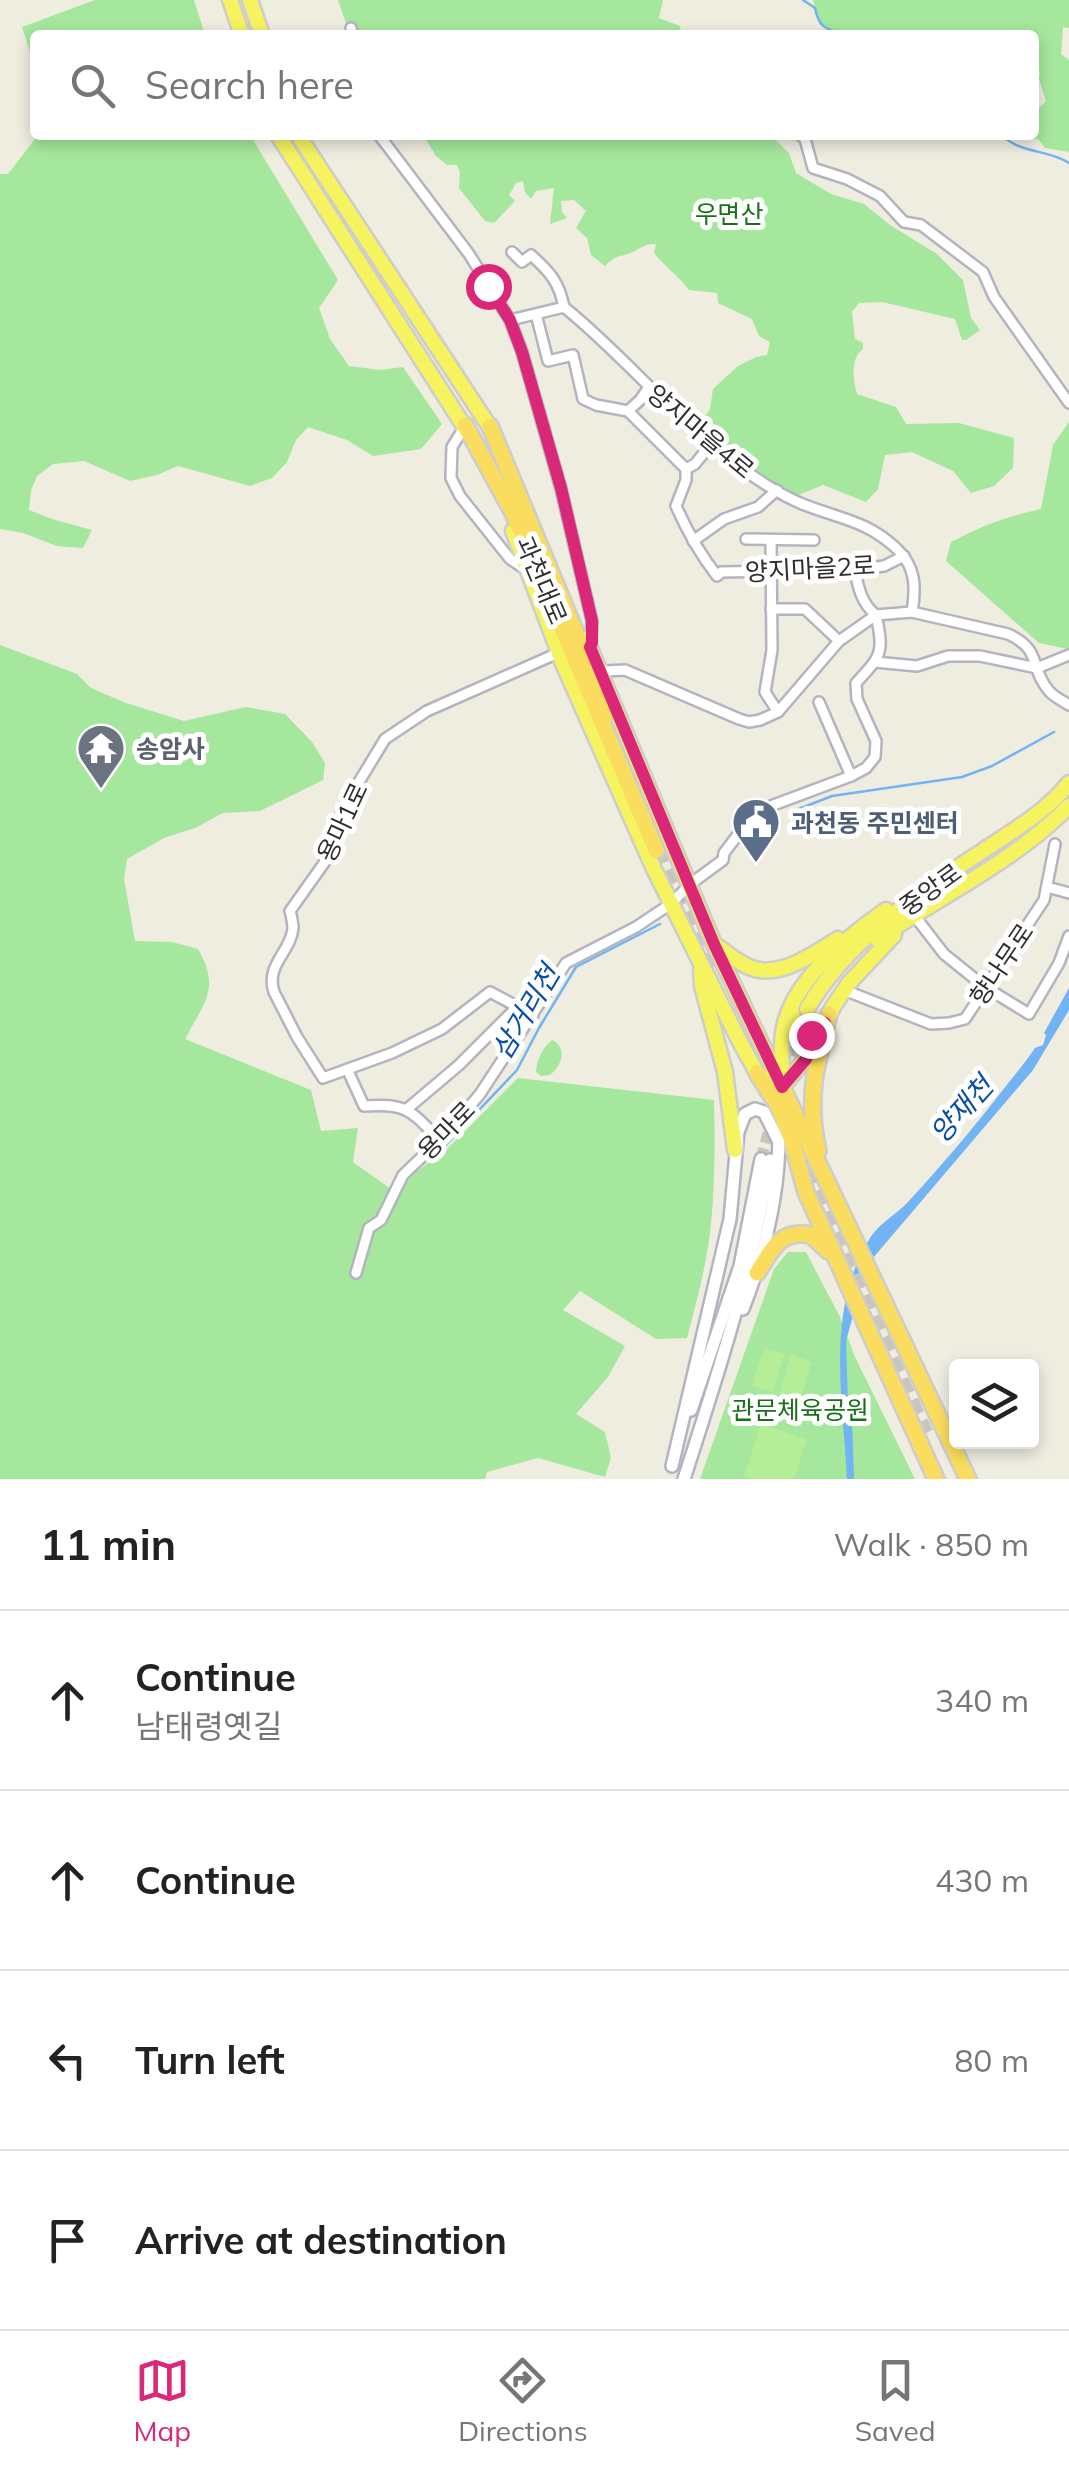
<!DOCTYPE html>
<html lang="en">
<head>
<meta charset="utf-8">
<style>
	:root { --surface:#fff; --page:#f6f6f6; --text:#222; --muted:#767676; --line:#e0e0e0; --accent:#db2777 }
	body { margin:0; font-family:Mulish,"Noto Sans KR",sans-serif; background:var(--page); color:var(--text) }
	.controls { position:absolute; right:30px; bottom:30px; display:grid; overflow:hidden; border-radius:10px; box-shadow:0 5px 15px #0003 }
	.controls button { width:90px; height:90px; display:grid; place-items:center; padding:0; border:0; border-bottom:2px solid var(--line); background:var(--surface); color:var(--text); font:50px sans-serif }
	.stop { position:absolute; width:30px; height:30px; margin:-22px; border:8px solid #db2777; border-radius:50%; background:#fff }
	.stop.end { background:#db2777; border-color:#fff; box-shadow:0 2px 10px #0008 }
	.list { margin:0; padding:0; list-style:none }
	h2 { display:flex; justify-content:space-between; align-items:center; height:130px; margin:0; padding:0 40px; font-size:42px }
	h2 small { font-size:32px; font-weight:400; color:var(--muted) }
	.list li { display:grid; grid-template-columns:65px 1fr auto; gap:30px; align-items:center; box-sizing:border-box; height:180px; padding:0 40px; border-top:2px solid var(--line) }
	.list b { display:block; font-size:38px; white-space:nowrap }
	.list p { margin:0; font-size:32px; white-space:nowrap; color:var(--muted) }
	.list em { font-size:32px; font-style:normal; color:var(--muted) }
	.icon { flex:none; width:55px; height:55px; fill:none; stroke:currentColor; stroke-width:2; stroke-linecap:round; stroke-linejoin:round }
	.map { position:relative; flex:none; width:1069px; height:1479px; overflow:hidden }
	.search { position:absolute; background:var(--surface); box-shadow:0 5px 15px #0003; left:30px; right:30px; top:30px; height:110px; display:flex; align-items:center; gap:25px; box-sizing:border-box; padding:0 35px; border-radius:10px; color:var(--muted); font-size:38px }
	.sheet { height:850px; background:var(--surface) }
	nav { display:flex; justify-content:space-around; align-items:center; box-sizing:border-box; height:140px; border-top:2px solid var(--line); background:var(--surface); font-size:28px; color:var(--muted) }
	nav a { display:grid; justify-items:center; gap:5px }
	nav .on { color:var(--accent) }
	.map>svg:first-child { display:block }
	.green { fill:#a5e79c }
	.pitch { fill:#b6ee98 }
	.water { fill:#72b4f3 }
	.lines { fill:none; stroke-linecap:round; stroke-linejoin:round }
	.stream { stroke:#72b4f3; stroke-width:2.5 }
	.tertiary-tunnel { stroke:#c8c6bc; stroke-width:11; stroke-dasharray:11 5.5; stroke-linecap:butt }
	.trunk-tunnel { stroke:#c8c6bc; stroke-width:15; stroke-dasharray:15 8; stroke-linecap:butt }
	.minor-casing { stroke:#b4b4c1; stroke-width:14 }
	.tertiary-casing { stroke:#b4b4c1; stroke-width:16 }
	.primary-casing { stroke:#cdcdcd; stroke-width:19 }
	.trunk-casing { stroke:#cdcdcd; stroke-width:20 }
	.minor { stroke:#fff; stroke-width:9 }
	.tertiary { stroke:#fff; stroke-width:11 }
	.primary { stroke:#f5f35f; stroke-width:14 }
	.trunk { stroke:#fadd5e; stroke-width:15 }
	.route { stroke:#db2777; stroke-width:12 }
	.labels { text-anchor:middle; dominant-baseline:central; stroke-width:10; stroke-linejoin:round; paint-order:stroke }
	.park-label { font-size:25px; fill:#19701a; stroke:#fff }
	.street-label { font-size:25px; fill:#2e2e2e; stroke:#fff }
	.worship-label { font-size:25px; font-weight:bold; fill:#5b616d; stroke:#fff; text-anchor:start }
	.service-label { font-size:25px; font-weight:bold; fill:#4e5e75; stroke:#fff; text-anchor:start }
	.water-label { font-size:28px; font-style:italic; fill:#094ea6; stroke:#fff }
</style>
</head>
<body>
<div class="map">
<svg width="1069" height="1479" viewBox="0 0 1069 1479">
	<rect width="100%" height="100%" fill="#efece0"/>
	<g class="green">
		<polygon points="95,0 194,0 205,35 35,35 35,67 22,27"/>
		<polygon points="338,0 663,0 659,18 680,26 681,35 350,35"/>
		<polygon points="813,0 1069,0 1069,28 1063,27 1061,54 1069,60 1069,152 1045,148 1038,139 1006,135 1034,135 1034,127 1037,126 1034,105 1039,108 1046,101 1039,79 1040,72 1034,63 1034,35 847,35 842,32 835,33 820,25"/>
		<polygon points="38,135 250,135 338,280 319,308 330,339 349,366 380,370 403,367 442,424 421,449 373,456 347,440 308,427 296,440 287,462 272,478 250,486 178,466 157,475 130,481 84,461 53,464 37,476 31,490 29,510 52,519 92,530 83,548 57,546 23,533 0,529 0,174 8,174"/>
		<path d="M423 135H770L789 153 796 173 831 194 864 204 890 225 937 254 963 280 971 318 980 330 966 340H962L955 319 882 302 859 303 852 312 855 339 863 343V349C850 358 853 380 857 394L896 407 906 424 959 423 1014 438 1013 468 994 486 971 493 953 471 912 452 885 455 878 489 866 502 823 485 796 496 746 464 702 429V420L710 409 713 389 738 366 756 357 767 355 770 342 759 336 752 319 718 303 717 293 689 290C679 276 665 267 654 253L656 244C645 244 642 247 633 252 621 257 614 255 605 266L591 255 587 238 576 228 586 211 574 200 561 201 562 212 567 218 550 224 554 188 536 191 531 199 525 192 523 181 516 183 509 195 515 201 494 223 485 221 459 188 460 173 457 165H447L436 156Z"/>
		<path d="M1069 422V647L1068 649 1039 643 946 561 951 542C981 526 1008 516 1041 509L1053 445Z"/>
		<path d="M0 645 77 674 91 688 126 703 184 721 246 707 285 714 312 742 325 763 323 780 260 811 223 813 195 828 164 838 127 859 124 879 135 941 172 942 198 949C221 988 204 1003 185 1039L311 1090 321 1131 358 1128 353 1162 398 1194 408 1177 444 1152 518 1078 714 1100C715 1141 715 1183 711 1224 707 1263 697 1300 687 1338L656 1339 580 1291 563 1310 625 1346 608 1377 576 1414 605 1432 611 1458 605 1477 538 1458 487 1472 485 1479H0Z"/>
		<path d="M552 1040C568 1048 562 1065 550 1075L541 1076 536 1072C537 1060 542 1048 552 1040Z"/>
		<polygon points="788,1252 806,1252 840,1317 855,1357 915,1479 700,1479 774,1269"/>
	</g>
	<g class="pitch">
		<polygon points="764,1348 785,1354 773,1392 752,1386"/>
		<polygon points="791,1355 812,1362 800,1400 779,1394"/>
		<polygon points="761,1424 807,1439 794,1479 752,1479 744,1476"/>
	</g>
	<path class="water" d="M1069 988V1010L1033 1070 867 1265 846 1341 848 1403 852 1422 854 1474V1479H847C843 1400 825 1309 870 1238 879 1223 897 1214 908 1202 941 1166 972 1130 1002 1091 1013 1077 1025 1063 1035 1048L1043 1045 1046 1035 1044 1033Z"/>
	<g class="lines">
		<g class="stream">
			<path d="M803 0 815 8C819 29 827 29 845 35"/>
			<path d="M1002 135C1020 154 1048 149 1069 163"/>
			<polyline points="791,812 832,796 962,777 992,766 1054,732"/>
			<polyline points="420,1165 440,1151 517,1070 539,1028 576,967 660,924"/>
		</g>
		<g class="tertiary-tunnel">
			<polyline points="785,1071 796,1033 807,1009"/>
			<polyline points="761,1159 772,1118"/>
		</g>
		<g class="trunk-tunnel">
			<polyline points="656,850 711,969"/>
			<polyline points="805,1171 926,1433"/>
		</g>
		<g class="minor-casing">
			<g id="minor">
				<polyline points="351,28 353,35"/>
				<polyline points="379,135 469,254 510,320 522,352 561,489 592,621 591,644"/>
				<polyline points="800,135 805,139 813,168 847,179 880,196 904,222 921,225 983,272 994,297 1069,403"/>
				<path d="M512 252 522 262 531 255C550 272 559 282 564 307"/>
				<polyline points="536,314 548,361 573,355 583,399 596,405 628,411 640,400 649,387"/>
				<path d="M510 320 564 307C626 357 676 421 741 468 760 481 779 494 800 503 838 519 865 519 897 549 916 567 916 587 912 612"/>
				<polyline points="628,411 686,469"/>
				<polyline points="465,426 452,447 451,478 460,496 510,559 525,569"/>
				<path d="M711 444 695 464 686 469V480L676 506C687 531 700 554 717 576L721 572 855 570 884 566 904 556"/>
				<polyline points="746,539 814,540"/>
				<polyline points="771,540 772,650 765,692 778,712"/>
				<polyline points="693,541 724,519 758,507 777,490"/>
				<polyline points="771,609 805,609 839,641"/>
				<polyline points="875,662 917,666 948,656 980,656 1037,668 1069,655"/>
				<path d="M599 666 604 671 625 670 739 719 749 722 760 720 778 712 839 641 876 615 912 612 1008 634C1043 650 1029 668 1049 691 1054 697 1063 701 1069 705"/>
				<polyline points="819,702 851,776"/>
				<polyline points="1047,887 1069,893"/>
				<polyline points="917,919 944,954 985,987 1029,1014 1059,963 1069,936"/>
				<polyline points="844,990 931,1024 949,1023 965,1019 1044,900 1055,844"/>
				<path d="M533 1015 490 992 442 1029 392 1053 323 1078 297 1037 274 992C265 965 291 952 293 928 293 925 291 913 290 911L334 849 342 810 385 739 427 711 558 653"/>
				<path d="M348 1071 364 1106C406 1103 411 1110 439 1140"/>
				<polyline points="407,1109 459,1065 516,1008"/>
				<path d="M356 1273 369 1228 381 1220 403 1175 446 1134 480 1094 566 963 636 927 672 903 689 885 723 860 724 853 746 824 768 807 851 776 866 768 875 757 876 741 857 699 856 683C882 655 884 653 876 615 862 604 858 588 855 570"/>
			</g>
		</g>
		<g class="tertiary-casing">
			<g id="tertiary">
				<path d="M743 1309C764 1255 779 1195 779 1137"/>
				<polyline points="691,1410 740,1266 761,1159"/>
				<polyline points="672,1466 730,1219 738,1132 745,1114 755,1109 764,1112 779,1142"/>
				<path d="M684 1479C718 1374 752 1269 770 1160"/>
			</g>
		</g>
		<g class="primary-casing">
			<g id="primary">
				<polyline points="230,0 242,35"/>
				<polyline points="250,0 262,35"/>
				<polyline points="278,135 469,434"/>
				<polyline points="298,135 493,432"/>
				<polyline points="513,531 564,666 653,867 740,1042 757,1073 764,1079"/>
				<polyline points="586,639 714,944 782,1087"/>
				<path d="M877 939C941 896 1015 861 1069 806"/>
				<path d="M715 945C726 952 737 962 749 967 779 980 813 954 838 939"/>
				<polyline points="701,970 702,986 725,1072 735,1150"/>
				<path d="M807 1009C847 940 918 894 984 850 1014 830 1046 812 1069 783"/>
				<polyline points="792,1012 794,1026 802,1034 811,1035 822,1028"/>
				<path d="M782 1082C782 1064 780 1044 784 1027 794 979 848 937 886 910"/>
				<polyline points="782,1087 809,1055 833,1007 849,983 894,935"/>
			</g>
		</g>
		<g class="trunk-casing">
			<g id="trunk">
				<polyline points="465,425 513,513 656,850"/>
				<polyline points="490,426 609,713"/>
				<polyline points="757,1073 778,1106 791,1138 806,1192 936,1479"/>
				<polyline points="782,1087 968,1479"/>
				<path d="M818 1151C806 1099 816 1064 829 1014"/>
				<path d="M757 1273C772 1250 779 1229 811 1235L828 1251"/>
			</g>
		</g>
		<use href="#minor" class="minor"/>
		<use href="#tertiary" class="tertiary"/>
		<use href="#primary" class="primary"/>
		<use href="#trunk" class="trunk"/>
	</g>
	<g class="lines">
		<polyline class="route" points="488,286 510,320 522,352 561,488 592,621 592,643 590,647 714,944 782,1087 806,1059 825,1023 820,1029 811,1035"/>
	</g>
	<defs>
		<g id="temple-pin" transform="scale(2.5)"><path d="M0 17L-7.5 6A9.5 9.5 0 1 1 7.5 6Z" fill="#6b7280" stroke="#fff"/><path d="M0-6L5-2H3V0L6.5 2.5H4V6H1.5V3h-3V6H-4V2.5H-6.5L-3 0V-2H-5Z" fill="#fff"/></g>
		<g id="civic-pin" transform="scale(2.5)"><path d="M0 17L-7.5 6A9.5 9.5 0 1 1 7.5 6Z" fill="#5c6f8a" stroke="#fff"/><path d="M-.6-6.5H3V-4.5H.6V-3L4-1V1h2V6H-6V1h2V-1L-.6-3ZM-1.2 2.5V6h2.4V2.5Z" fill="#fff"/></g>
	</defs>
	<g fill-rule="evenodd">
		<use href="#temple-pin" x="101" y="748"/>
		<use href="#civic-pin" x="756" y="822"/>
	</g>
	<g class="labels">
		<g class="park-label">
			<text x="729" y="213">우면산</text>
			<text x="800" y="1409">관문체육공원</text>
		</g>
		<g class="street-label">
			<text transform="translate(701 431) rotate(40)">양지마을4로</text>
			<text transform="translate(810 568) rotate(-3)">양지마을2로</text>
			<text transform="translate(542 580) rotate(67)">과천대로</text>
			<text transform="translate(342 822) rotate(-65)">용마1로</text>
			<text transform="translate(930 889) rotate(-36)">중앙로</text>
			<text transform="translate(1001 964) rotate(-56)">향나무로</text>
			<text transform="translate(446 1130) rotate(-46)">용마로</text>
		</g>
		<g class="worship-label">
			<text x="136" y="748">송암사</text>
		</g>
		<g class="service-label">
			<text x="791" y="822">과천동 주민센터</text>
		</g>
		<g class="water-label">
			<text transform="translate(525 1012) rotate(-59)">삼거리천</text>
			<text transform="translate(961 1109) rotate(-48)">양재천</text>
		</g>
	</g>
</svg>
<div class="controls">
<button><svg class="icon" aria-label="layers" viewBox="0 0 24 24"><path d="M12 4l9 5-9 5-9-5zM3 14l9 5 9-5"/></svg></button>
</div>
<div class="stop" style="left:488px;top:286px"></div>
<div class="stop end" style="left:811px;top:1035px"></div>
<div class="search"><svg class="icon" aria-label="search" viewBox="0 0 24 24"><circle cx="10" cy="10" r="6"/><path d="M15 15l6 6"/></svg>Search here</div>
</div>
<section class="sheet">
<h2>11 min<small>Walk · 850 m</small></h2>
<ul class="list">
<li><svg class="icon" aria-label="ahead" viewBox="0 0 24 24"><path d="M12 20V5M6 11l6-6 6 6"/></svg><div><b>Continue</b><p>남태령옛길</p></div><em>340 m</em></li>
<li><svg class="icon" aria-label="ahead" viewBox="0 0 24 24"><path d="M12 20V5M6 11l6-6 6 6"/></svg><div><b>Continue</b></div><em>430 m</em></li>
<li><svg class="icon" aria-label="left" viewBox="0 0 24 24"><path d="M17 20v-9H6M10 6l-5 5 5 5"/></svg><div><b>Turn left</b></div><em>80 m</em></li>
<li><svg class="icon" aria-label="arrive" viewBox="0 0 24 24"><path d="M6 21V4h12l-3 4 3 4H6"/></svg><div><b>Arrive at destination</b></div></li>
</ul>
</section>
<nav>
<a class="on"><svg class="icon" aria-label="map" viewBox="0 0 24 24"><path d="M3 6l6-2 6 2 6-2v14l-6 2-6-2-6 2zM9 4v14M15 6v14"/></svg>Map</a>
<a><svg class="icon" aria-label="directions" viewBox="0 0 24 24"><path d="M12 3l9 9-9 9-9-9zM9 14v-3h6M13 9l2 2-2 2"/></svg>Directions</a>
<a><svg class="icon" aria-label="saved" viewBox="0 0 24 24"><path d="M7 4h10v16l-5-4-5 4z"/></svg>Saved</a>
</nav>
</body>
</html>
